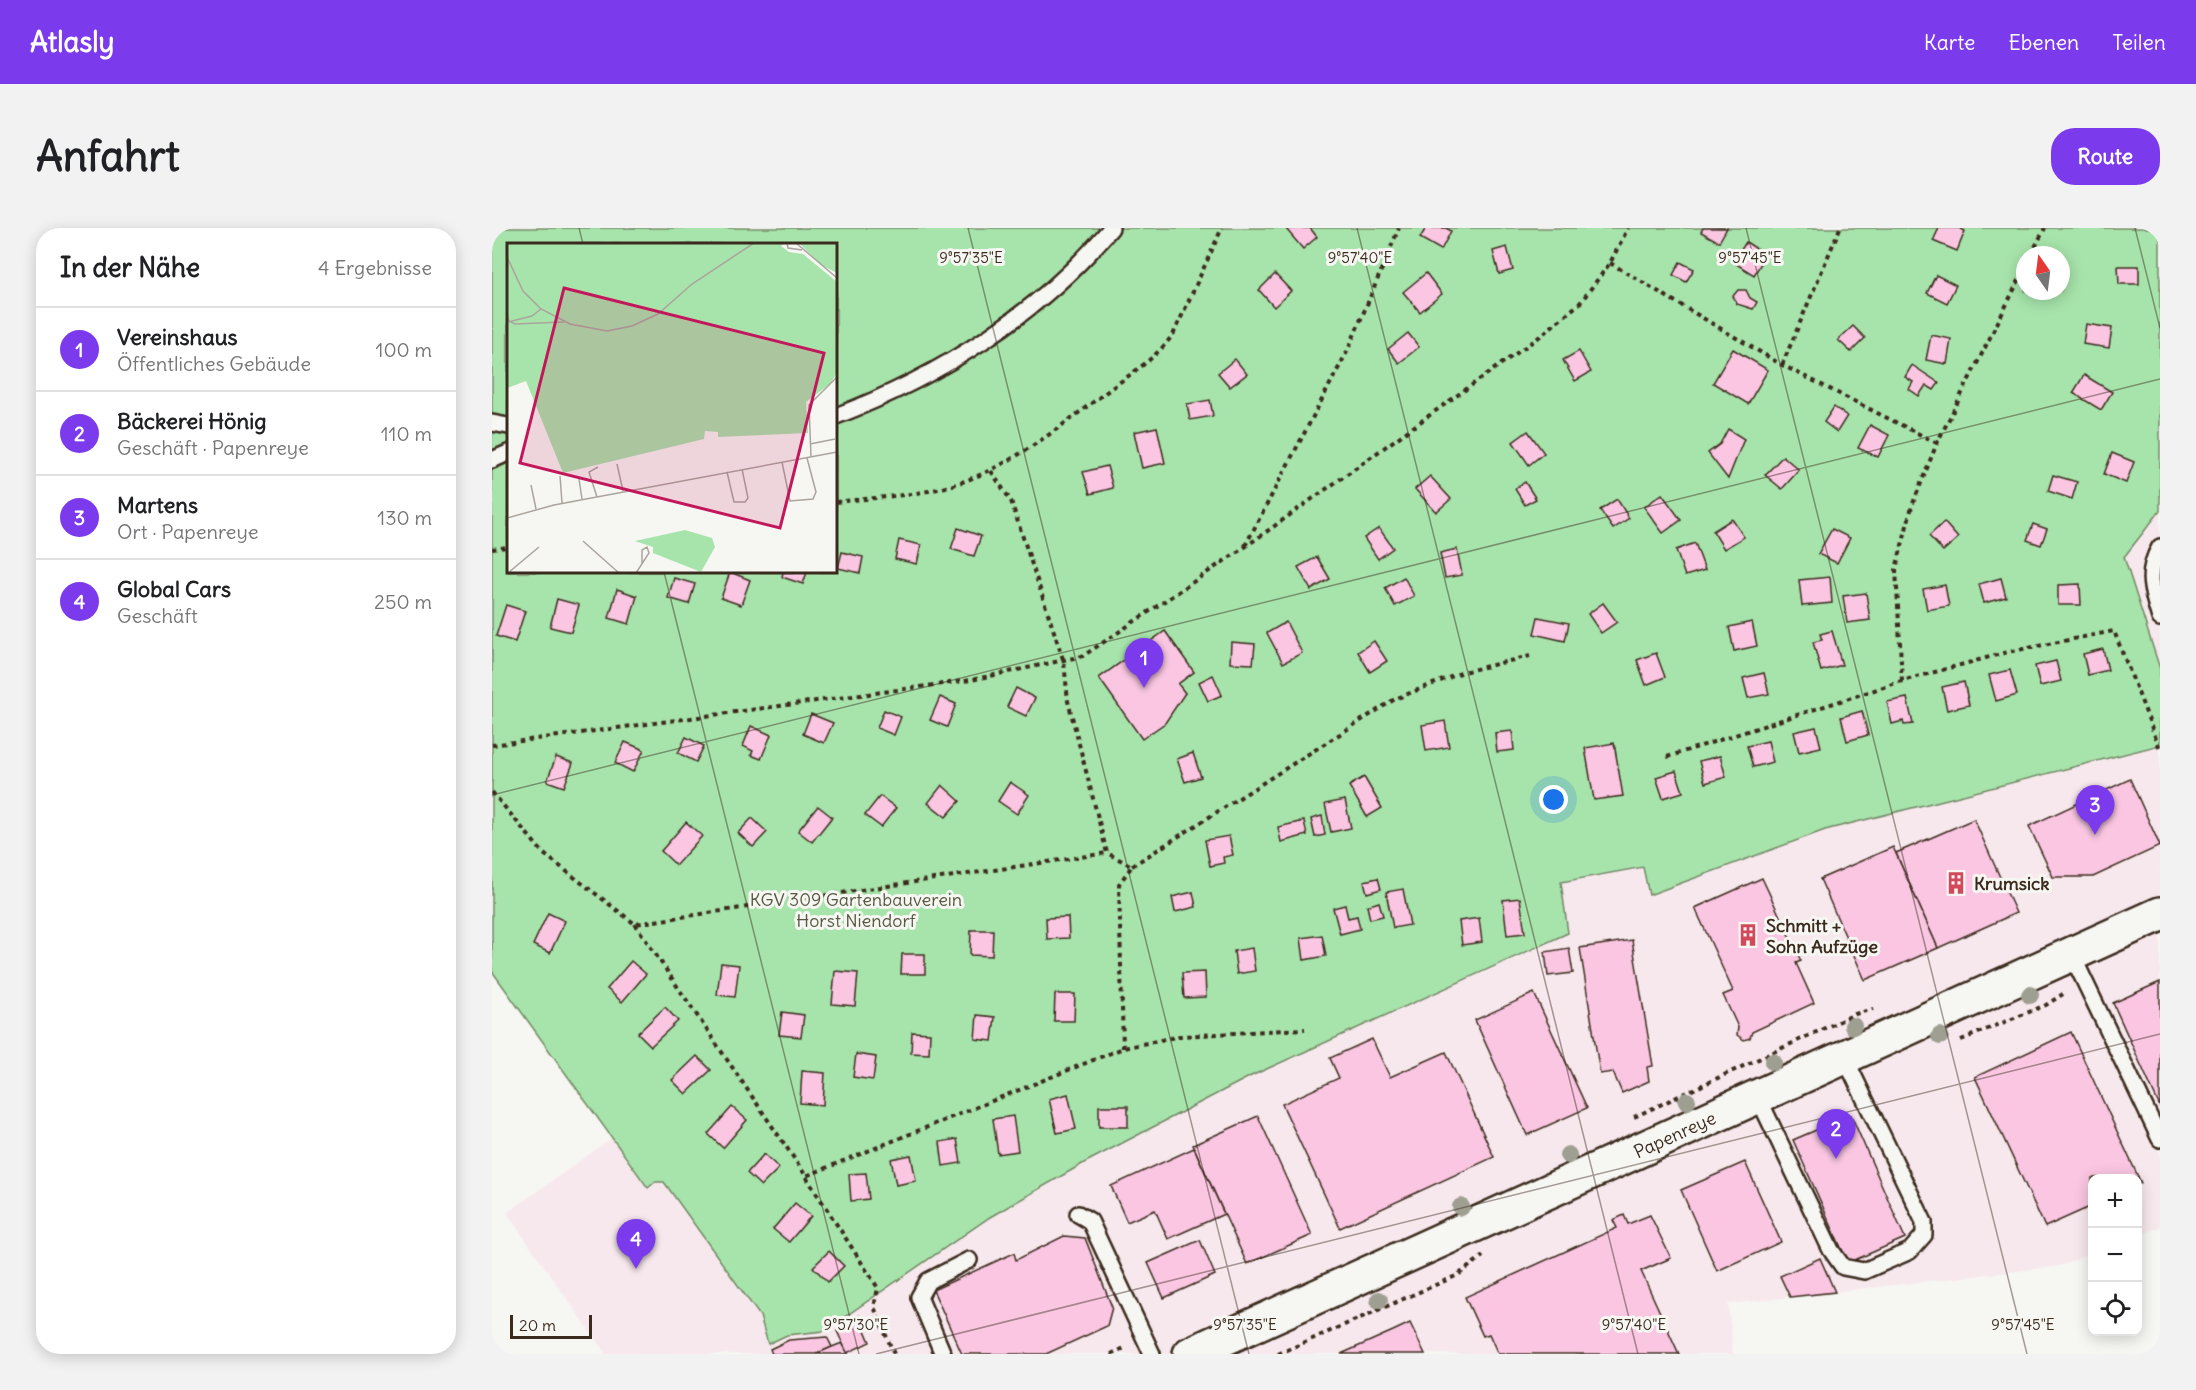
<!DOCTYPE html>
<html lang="de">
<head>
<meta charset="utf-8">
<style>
	:root { --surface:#fff; --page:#f2f2f2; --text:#202124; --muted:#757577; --line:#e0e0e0; --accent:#7c3aed }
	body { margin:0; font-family:Delius,sans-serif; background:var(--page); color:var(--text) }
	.controls { position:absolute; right:18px; bottom:18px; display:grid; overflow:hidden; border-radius:12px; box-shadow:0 3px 15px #0003 }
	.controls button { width:54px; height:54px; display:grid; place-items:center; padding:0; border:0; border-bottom:2px solid var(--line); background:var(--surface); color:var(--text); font:30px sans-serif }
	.compass { position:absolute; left:1524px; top:18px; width:54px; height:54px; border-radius:50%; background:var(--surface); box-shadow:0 3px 15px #0003; rotate:346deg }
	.scale { position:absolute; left:18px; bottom:15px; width:82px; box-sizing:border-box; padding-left:6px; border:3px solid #3b2a1e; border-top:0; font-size:16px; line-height:21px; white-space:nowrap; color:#3b2a1e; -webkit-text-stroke:4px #f6f6f2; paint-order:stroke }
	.you { position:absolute; left:1062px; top:572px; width:21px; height:21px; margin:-15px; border:4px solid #fff; border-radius:50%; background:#1a73e8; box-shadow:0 0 0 9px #1a73e833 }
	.badge { display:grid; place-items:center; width:39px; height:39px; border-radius:50%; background:var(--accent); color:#fff; font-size:20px; font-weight:700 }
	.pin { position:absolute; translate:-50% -50px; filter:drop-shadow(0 2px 3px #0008) }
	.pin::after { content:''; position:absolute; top:32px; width:21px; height:18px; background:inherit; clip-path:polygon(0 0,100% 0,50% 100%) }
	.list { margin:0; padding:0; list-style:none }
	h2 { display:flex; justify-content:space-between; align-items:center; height:78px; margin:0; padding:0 24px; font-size:26px }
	h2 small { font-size:20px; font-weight:400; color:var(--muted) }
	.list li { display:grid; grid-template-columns:39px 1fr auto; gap:18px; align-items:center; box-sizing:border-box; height:84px; padding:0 24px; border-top:2px solid var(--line) }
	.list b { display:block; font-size:22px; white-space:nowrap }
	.list p { margin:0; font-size:20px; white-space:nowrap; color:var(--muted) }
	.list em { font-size:20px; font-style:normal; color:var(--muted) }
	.icon { flex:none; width:33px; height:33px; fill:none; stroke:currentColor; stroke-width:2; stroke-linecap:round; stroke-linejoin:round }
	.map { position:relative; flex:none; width:1668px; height:1126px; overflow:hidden; border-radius:24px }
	header { display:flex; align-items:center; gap:36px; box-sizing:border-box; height:84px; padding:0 30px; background:var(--accent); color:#fff }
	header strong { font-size:28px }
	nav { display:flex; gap:33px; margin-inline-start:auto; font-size:21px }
	.intro { display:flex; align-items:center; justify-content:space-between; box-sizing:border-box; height:144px; padding:0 36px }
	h1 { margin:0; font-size:42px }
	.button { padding:15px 27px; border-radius:24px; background:var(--accent); color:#fff; font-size:21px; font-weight:700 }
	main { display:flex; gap:36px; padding:0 36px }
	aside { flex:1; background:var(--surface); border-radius:24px; box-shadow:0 3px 15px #0003 }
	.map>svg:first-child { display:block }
	.built { fill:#f7e8ed }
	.green { fill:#a7e4ab; stroke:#718764; stroke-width:1.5; fill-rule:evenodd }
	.building { fill:#fac6e2; stroke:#3b2a1e; stroke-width:1.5 }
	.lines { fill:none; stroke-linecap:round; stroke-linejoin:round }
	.lane-casing { stroke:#3b2a1e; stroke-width:20 }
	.secondary-casing { stroke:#3b2a1e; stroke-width:38 }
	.path { stroke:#3b2a1e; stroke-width:4; stroke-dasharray:4.5 4.5; stroke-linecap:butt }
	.lane { stroke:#f6f6f2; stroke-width:15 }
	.secondary { stroke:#f6f6f2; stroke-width:33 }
	.tree { fill:#9e9f91 }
	.ticks { fill:none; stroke:#3b2a1e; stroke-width:1.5; stroke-opacity:0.45 }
	.labels { text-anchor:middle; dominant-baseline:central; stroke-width:6; stroke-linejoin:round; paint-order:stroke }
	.poi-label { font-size:18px; font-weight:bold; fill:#3b2a1e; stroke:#f6f6f2; text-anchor:start }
	.park-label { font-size:18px; fill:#565841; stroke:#f6f6f2 }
	.street-label { font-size:18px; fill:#3b2a1e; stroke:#f6f6f2 }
	.inset-road { fill:none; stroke:#aba49d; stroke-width:1.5 }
	.view { fill:#c2185b; fill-opacity:0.15; stroke:#c2185b; stroke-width:3 }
	.inset-edge { fill:none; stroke:#3b2a1e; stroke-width:3 }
	.ticks-label { font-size:15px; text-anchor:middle; fill:#3b2a1e; stroke:#f6f6f2; stroke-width:6; stroke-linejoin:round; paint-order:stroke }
</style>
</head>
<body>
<header>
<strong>Atlasly</strong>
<nav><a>Karte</a><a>Ebenen</a><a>Teilen</a></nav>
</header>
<div class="intro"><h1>Anfahrt</h1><a class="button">Route</a></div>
<main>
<aside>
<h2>In der Nähe<small>4 Ergebnisse</small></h2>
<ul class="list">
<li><span class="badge">1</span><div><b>Vereinshaus</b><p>Öffentliches Gebäude</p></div><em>100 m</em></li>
<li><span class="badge">2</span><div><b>Bäckerei Hönig</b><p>Geschäft · Papenreye</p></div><em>110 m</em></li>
<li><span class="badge">3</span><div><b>Martens</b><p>Ort · Papenreye</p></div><em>130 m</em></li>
<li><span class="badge">4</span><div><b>Global Cars</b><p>Geschäft</p></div><em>250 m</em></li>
</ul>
</aside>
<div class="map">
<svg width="1668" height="1126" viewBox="0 0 1668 1126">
	<rect width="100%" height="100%" fill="#f6f6f2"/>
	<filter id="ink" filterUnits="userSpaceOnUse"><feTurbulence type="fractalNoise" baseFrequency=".0167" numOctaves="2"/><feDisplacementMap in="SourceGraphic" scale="12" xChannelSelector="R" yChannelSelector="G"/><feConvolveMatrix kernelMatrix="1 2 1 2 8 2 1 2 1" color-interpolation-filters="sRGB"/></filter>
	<g filter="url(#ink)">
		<g class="built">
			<polygon points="1668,283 1668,441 1632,329"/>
			<polygon points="1668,517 1668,999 1646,1007 1646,950 1600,950 1600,1025 1568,1038 1236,1076 1241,1126 114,1126 15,985 120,910 155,959 163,954 172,954 268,1088 276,1116 295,1107 332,1103 498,989 592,935 759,848 1069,654 1152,639 1157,667 1333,602"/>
		</g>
		<path class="green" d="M0 0H1668V283L1632 329 1668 441V517L1333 602 1157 667 1151 639 1069 654 1076 705 759 848 592 935 498 989 332 1103 295 1107 276 1116 268 1088 172 954H163L156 960 0 743ZM16 16H344V344H16ZM1533 27H1569V63H1533ZM673 403 702 444 686 456 693 465 650 510 607 450Z"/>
		<g class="building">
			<polygon points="818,0 825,9 811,21 794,1"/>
			<polygon points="934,0 954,0 959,3 949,22 928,10"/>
			<polygon points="1211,0 1235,0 1227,14 1209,4"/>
			<polygon points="1447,0 1467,0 1473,3 1465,23 1441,13"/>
			<polygon points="1254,14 1274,27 1262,47 1241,34"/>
			<polygon points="1015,19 1021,42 1007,46 1001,23"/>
			<polygon points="1188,34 1202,41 1194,54 1181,47"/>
			<polygon points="1626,38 1647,38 1647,56 1627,56"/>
			<polygon points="934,45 950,66 928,84 911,64"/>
			<polygon points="783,46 799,63 782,79 767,62"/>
			<polygon points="1444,47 1464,57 1455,75 1435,65"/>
			<polygon points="1246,62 1254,62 1258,70 1265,74 1261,81 1245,76 1241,68"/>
			<polygon points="1594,96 1620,100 1617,120 1591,116"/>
			<polygon points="1361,98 1373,110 1359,124 1346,112"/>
			<polygon points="916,105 927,119 907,135 896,121"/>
			<polygon points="1439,107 1459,111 1455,136 1434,132"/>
			<polygon points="1241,121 1276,142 1256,176 1221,155"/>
			<polygon points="1087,123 1099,144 1083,153 1071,132"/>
			<polygon points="743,131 755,146 738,159 726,145"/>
			<polygon points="1420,137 1447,155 1442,162 1434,157 1427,168 1417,161 1421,154 1413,149"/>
			<polygon points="1592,147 1620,164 1609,182 1581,165"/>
			<polygon points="718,172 721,188 698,192 695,176"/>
			<polygon points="1342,179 1355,188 1345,204 1332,194"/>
			<polygon points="1378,197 1397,207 1386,229 1366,220"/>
			<polygon points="665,199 673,235 650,240 642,204"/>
			<polygon points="1236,201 1252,211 1236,251 1216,225 1228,216"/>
			<polygon points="1036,203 1052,225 1037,237 1021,214"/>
			<polygon points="1620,225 1642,234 1634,255 1612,246"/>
			<polygon points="1291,228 1307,242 1290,261 1273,247"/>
			<polygon points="615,238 621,260 598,266 591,244"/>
			<polygon points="1561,247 1585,254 1580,271 1556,263"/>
			<polygon points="938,248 959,271 944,284 923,261"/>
			<polygon points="1033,254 1044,271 1033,277 1023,261"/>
			<polygon points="1170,266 1189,292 1171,305 1152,279"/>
			<polygon points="1125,271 1137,290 1121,301 1108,282"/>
			<polygon points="1240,291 1252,309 1232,321 1221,303"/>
			<polygon points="1452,294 1466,310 1451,323 1437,308"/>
			<polygon points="1541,296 1555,301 1549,317 1535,312"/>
			<polygon points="466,300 489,308 482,328 459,321"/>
			<polygon points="887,300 901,320 886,331 872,310"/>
			<polygon points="1340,301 1358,310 1345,335 1326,326"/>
			<polygon points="407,312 429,317 425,336 403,331"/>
			<polygon points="1203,315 1213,342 1193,348 1184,322"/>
			<polygon points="965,321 970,347 953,350 948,325"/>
			<polygon points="350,324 371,329 368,345 346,340"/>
			<polygon points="825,329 838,351 819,362 806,339"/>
			<polygon points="238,344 258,352 249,377 229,370"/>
			<polygon points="291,344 315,344 311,356 290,349"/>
			<polygon points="912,349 922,368 903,378 893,360"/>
			<polygon points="1338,349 1340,375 1310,378 1307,352"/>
			<polygon points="182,350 203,356 197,376 176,370"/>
			<polygon points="1509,350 1514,369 1492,375 1487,356"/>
			<polygon points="1588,356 1589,377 1566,377 1566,357"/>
			<polygon points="1453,357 1457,378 1435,382 1431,361"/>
			<polygon points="125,361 145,368 137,396 117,390"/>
			<polygon points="1374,365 1378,392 1355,395 1351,368"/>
			<polygon points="65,371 87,377 79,404 58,399"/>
			<polygon points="1111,375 1125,394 1109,405 1096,386"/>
			<polygon points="14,377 33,383 23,414 4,408"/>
			<polygon points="1046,389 1077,395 1073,413 1042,406"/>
			<polygon points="794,394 810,425 791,435 775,405"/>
			<polygon points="1260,394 1265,418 1242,423 1237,399"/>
			<polygon points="673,403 702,444 686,456 693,465 673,495 650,511 607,450"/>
			<polygon points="1340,403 1350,437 1329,443 1321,414 1330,412 1328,406"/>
			<polygon points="882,413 895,433 878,444 866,424"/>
			<polygon points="739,414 763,416 761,436 738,435"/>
			<polygon points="1611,421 1616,442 1596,447 1591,426"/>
			<polygon points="1164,425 1173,449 1154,457 1145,432"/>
			<polygon points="1564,433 1569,453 1548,458 1543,438"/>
			<polygon points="1518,442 1525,467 1504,473 1497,447"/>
			<polygon points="1272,445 1277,466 1256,470 1251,450"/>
			<polygon points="721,447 730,467 716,473 707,454"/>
			<polygon points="1472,454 1477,477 1455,482 1450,459"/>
			<polygon points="524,460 543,470 534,488 515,479"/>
			<polygon points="448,469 464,476 455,499 438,492"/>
			<polygon points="1415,470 1421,496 1412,497 1411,493 1400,496 1395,474"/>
			<polygon points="392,482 409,489 402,507 385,500"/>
			<polygon points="1370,483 1376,507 1355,513 1349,489"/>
			<polygon points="319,486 341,495 332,515 311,506"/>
			<polygon points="953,493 957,519 934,523 930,497"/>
			<polygon points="259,498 279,507 269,531 259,527 261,523 251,518"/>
			<polygon points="1324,499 1329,519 1307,524 1302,504"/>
			<polygon points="1020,503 1022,522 1005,524 1003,505"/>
			<polygon points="194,509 212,518 204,534 186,525"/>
			<polygon points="1276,513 1281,534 1261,539 1255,518"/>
			<polygon points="133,514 152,522 141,544 123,535"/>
			<polygon points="1122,515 1131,568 1102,572 1093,520"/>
			<polygon points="701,525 709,549 693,554 685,531"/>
			<polygon points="1228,528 1234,549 1213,555 1207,533"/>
			<polygon points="64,529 81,535 72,559 55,553"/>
			<polygon points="1184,543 1191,564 1171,570 1164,549"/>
			<polygon points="872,549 890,580 875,589 857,558"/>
			<polygon points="1638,551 1668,618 1601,649 1561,649 1537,598"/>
			<polygon points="518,554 537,567 525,586 506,573"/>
			<polygon points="450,557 468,573 454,589 436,575"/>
			<polygon points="388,568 404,580 389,599 373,587"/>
			<polygon points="853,572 859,600 839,604 833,576"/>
			<polygon points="326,578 340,589 320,614 306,603"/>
			<polygon points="830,588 833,607 823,609 819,591"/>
			<polygon points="260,590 275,604 261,619 246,605"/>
			<polygon points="1482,591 1524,685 1446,720 1404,625"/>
			<polygon points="812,593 815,607 789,614 786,599"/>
			<polygon points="194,594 210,608 184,637 169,623"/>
			<polygon points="737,608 741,627 731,629 732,635 718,638 713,612"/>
			<polygon points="1401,619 1446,720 1373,752 1328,651"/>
			<polygon points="886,650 889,661 875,665 872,653"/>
			<polygon points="1270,650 1309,733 1304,735 1322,775 1260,804 1258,810 1252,812 1245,807 1246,799 1231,767 1241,763 1203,680"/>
			<polygon points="911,661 918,697 901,700 894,664"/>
			<polygon points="701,664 704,679 683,684 680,669"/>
			<polygon points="1028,670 1033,705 1015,707 1011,672"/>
			<polygon points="887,674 891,688 878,691 875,678"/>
			<polygon points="853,677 856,690 865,688 868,701 848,706 841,680"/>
			<polygon points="56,685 73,693 58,725 41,717"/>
			<polygon points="576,689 577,710 555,711 554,690"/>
			<polygon points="987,690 990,714 970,717 967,693"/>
			<polygon points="479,702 501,702 500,728 478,727"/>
			<polygon points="830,707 834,728 812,732 809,710"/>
			<polygon points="1140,712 1161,838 1155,839 1157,853 1130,865 1121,844 1108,846 1088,720"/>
			<polygon points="760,720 763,743 745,746 742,723"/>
			<polygon points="1077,720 1081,745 1056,748 1053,724"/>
			<polygon points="410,726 433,726 433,746 409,746"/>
			<polygon points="139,733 154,746 130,774 115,761"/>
			<polygon points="229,735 247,737 243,769 225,767"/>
			<polygon points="343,743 366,745 363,778 340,776"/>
			<polygon points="713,744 714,769 692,770 690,745"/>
			<polygon points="1668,754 1668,879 1621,775"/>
			<polygon points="1042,765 1095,880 1035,907 983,792"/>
			<polygon points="563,766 583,766 582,793 562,793"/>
			<polygon points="173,779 186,793 159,818 146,805"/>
			<polygon points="290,784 312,787 309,809 287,807"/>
			<polygon points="485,787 503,789 500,813 483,811"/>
			<polygon points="420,804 438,805 437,826 419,825"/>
			<polygon points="1579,804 1649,955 1646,957 1646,950 1600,950 1600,978 1553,999 1483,849"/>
			<polygon points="880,811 898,849 954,824 1002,929 848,1000 790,876 847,850 838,830"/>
			<polygon points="364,826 384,829 381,852 361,849"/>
			<polygon points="205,828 219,842 194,866 180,852"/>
			<polygon points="310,843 333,845 331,877 308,875"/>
			<polygon points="576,866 584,901 565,905 557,871"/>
			<rect x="607" y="878" width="29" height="21"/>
			<polygon points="240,879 255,892 231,920 216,906"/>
			<polygon points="1359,887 1413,1010 1356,1035 1301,912"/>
			<polygon points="521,888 526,923 506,926 501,891"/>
			<polygon points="766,888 820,1007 755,1036 701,917"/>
			<polygon points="465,911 469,935 451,938 448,914"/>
			<polygon points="702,920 732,986 676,1011 663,982 635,994 619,958"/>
			<polygon points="272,926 287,940 269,958 255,945"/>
			<polygon points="419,927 424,953 404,957 399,931"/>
			<polygon points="1253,934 1289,1014 1225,1043 1189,962"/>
			<polygon points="374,945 377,971 359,973 357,946"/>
			<polygon points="303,975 319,988 297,1014 281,1001"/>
			<polygon points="1132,987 1136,996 1158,987 1179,1030 1149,1043 1187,1126 1006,1126 997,1106 991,1108 973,1069 1125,1000 1121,992"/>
			<polygon points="572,1008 593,1010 620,1079 615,1098 554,1126 470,1126 441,1062 522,1025 524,1032"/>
			<polygon points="708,1012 723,1047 672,1070 656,1035"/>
			<polygon points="337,1023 352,1038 336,1054 321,1039"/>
			<polygon points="1328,1030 1343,1064 1298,1069 1288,1048"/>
			<polygon points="367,1088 378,1114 355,1125 345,1103"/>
			<polygon points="918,1095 933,1126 849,1126 901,1103"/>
			<polygon points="335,1109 340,1119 324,1126 280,1126 278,1121 297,1112"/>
			<polygon points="350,1115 356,1126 324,1126 340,1119"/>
		</g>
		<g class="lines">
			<g class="lane-casing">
				<g id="lane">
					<path d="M344 188C446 149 549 85 619 0"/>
					<polyline points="0,195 16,198"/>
					<polyline points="0,232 16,225"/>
					<path d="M1668 319C1653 344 1660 364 1668 390"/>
					<polyline points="1580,727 1668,911"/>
					<polyline points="1266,869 1339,1022 1351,1039 1372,1043 1418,1023 1432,1007 1432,994 1352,828"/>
					<polyline points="586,986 598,993 660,1126"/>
					<polyline points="451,1126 427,1069 436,1053 477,1032"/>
				</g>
			</g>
			<g class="secondary-casing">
				<g id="secondary">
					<path id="s1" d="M698 1126 1668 686"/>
				</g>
			</g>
			<g class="path">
				<polyline points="1539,27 1553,0"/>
				<polyline points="1118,35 1290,137 1445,215"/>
				<polyline points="1290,137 1348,0"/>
				<polyline points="499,243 519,273 572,434 576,473 615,625 640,638 627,656 631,820"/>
				<path d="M344 274C385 269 431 268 470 254 522 236 569 198 613 165 637 147 664 131 682 105L730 0"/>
				<polyline points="753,318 856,122 907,0"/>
				<polyline points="0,321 16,319"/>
				<polyline points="1410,453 1404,341 1420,278 1445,215 1533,40"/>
				<polyline points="0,517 479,452 591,428 753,319 1047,109 1088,75 1118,35 1136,0"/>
				<polyline points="1175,529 1410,453 1516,424 1622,403 1668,521"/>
				<polyline points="0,564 52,626 143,696 615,625"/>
				<polyline points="640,638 903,471 971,444 1038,428"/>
				<polyline points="143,696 314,948 631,820 688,808 813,801"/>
				<polyline points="1469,812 1554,777 1571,766"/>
				<polyline points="1142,889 1363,786 1381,781"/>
				<polyline points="314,949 386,1060 382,1079 402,1126"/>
				<polyline points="619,1126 635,1119"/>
				<polyline points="786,1126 966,1047 991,1028"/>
			</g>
			<use href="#lane" class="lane"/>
			<use href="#secondary" class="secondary"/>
		</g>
		<g class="tree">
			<circle cx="1538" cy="767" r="9"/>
			<circle cx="1361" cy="798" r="9"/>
			<circle cx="1448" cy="808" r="9"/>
			<circle cx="1281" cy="834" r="9"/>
			<circle cx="1195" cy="873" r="9"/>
			<circle cx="1076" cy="927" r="9"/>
			<circle cx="969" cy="979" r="9"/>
			<circle cx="887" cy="1072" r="9"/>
		</g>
	</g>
	<path class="ticks" d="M87 0 91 16M476 0 757 1126M865 0 1146 1126M1254 0 1535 1126M1643 0 1668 100M172 344 367 1126M0 567 1668 151M384 1126 1668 806"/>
	<defs>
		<g id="building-bare" transform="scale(1.8)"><path d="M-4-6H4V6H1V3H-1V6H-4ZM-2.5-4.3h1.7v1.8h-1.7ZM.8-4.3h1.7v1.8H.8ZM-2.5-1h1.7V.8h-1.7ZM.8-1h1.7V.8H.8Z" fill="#d1495b" stroke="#f6f6f2" stroke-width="2.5" paint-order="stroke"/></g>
	</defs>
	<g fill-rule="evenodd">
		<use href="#building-bare" x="1464" y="655"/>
		<use href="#building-bare" x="1256" y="707"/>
	</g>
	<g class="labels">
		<g class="poi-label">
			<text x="1482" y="655">Krumsick</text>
			<text x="1274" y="697">Schmitt +<tspan x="1274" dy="21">Sohn Aufzüge</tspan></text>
		</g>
		<g class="park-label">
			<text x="364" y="671">KGV 309 Gartenbauverein<tspan x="364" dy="21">Horst Niendorf</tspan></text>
		</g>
		<g class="street-label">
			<text stroke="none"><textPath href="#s1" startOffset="532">Papenreye</textPath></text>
		</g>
	</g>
	<g transform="translate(15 15)">
		<rect width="330" height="330" fill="#f6f6f2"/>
		<path d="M0 0H278L274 3 282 9 296 11 330 39V130L323 141 299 159 301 190 211 194V189L198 188 197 196 56 230 19 138 0 145ZM292 0H330V30L314 22ZM178 287 205 295 208 304 194 329 146 310V304L128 298Z" fill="#a7e4ab"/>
		<path class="inset-road" d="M280 0 281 5 295 7M289 0 330 35M0 14 16 48 34 66 63 81 100 88 125 83 151 71 185 41 247 0M0 69 2 78 8 81 57 79M1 79 25 73 34 66M303 201 328 196M304 214 302 162 330 134M275 219 283 258 306 256 309 249 300 215M110 221 116 248M220 229 227 259H238L241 255 235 226M53 233 55 260M72 236 75 256M24 242 29 266M90 254 82 229 91 224M0 275 47 262 330 209M76 298 112 330M1 330 32 304M129 330 142 310 140 304 135 307V320"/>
		<path class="view" d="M57 45 317 110 273 285 13 220Z"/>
		<rect width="330" height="330" class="inset-edge"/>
	</g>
	<g class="ticks-label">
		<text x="479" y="35">9°57'35"E</text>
		<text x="868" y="35">9°57'40"E</text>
		<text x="1258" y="35">9°57'45"E</text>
		<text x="364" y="1102">9°57'30"E</text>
		<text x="753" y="1102">9°57'35"E</text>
		<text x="1142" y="1102">9°57'40"E</text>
		<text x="1531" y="1102">9°57'45"E</text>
	</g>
</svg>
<div class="controls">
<button>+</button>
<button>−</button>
<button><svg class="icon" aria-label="locate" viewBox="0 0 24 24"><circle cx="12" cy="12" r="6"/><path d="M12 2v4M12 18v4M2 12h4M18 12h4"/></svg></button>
</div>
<svg class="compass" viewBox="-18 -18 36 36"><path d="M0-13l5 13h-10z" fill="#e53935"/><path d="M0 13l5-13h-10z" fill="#757577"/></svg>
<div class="scale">20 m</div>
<div class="you"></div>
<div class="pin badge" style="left:652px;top:460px">1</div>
<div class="pin badge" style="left:1344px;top:931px">2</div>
<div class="pin badge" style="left:1603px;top:607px">3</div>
<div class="pin badge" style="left:144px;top:1041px">4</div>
</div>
</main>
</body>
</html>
